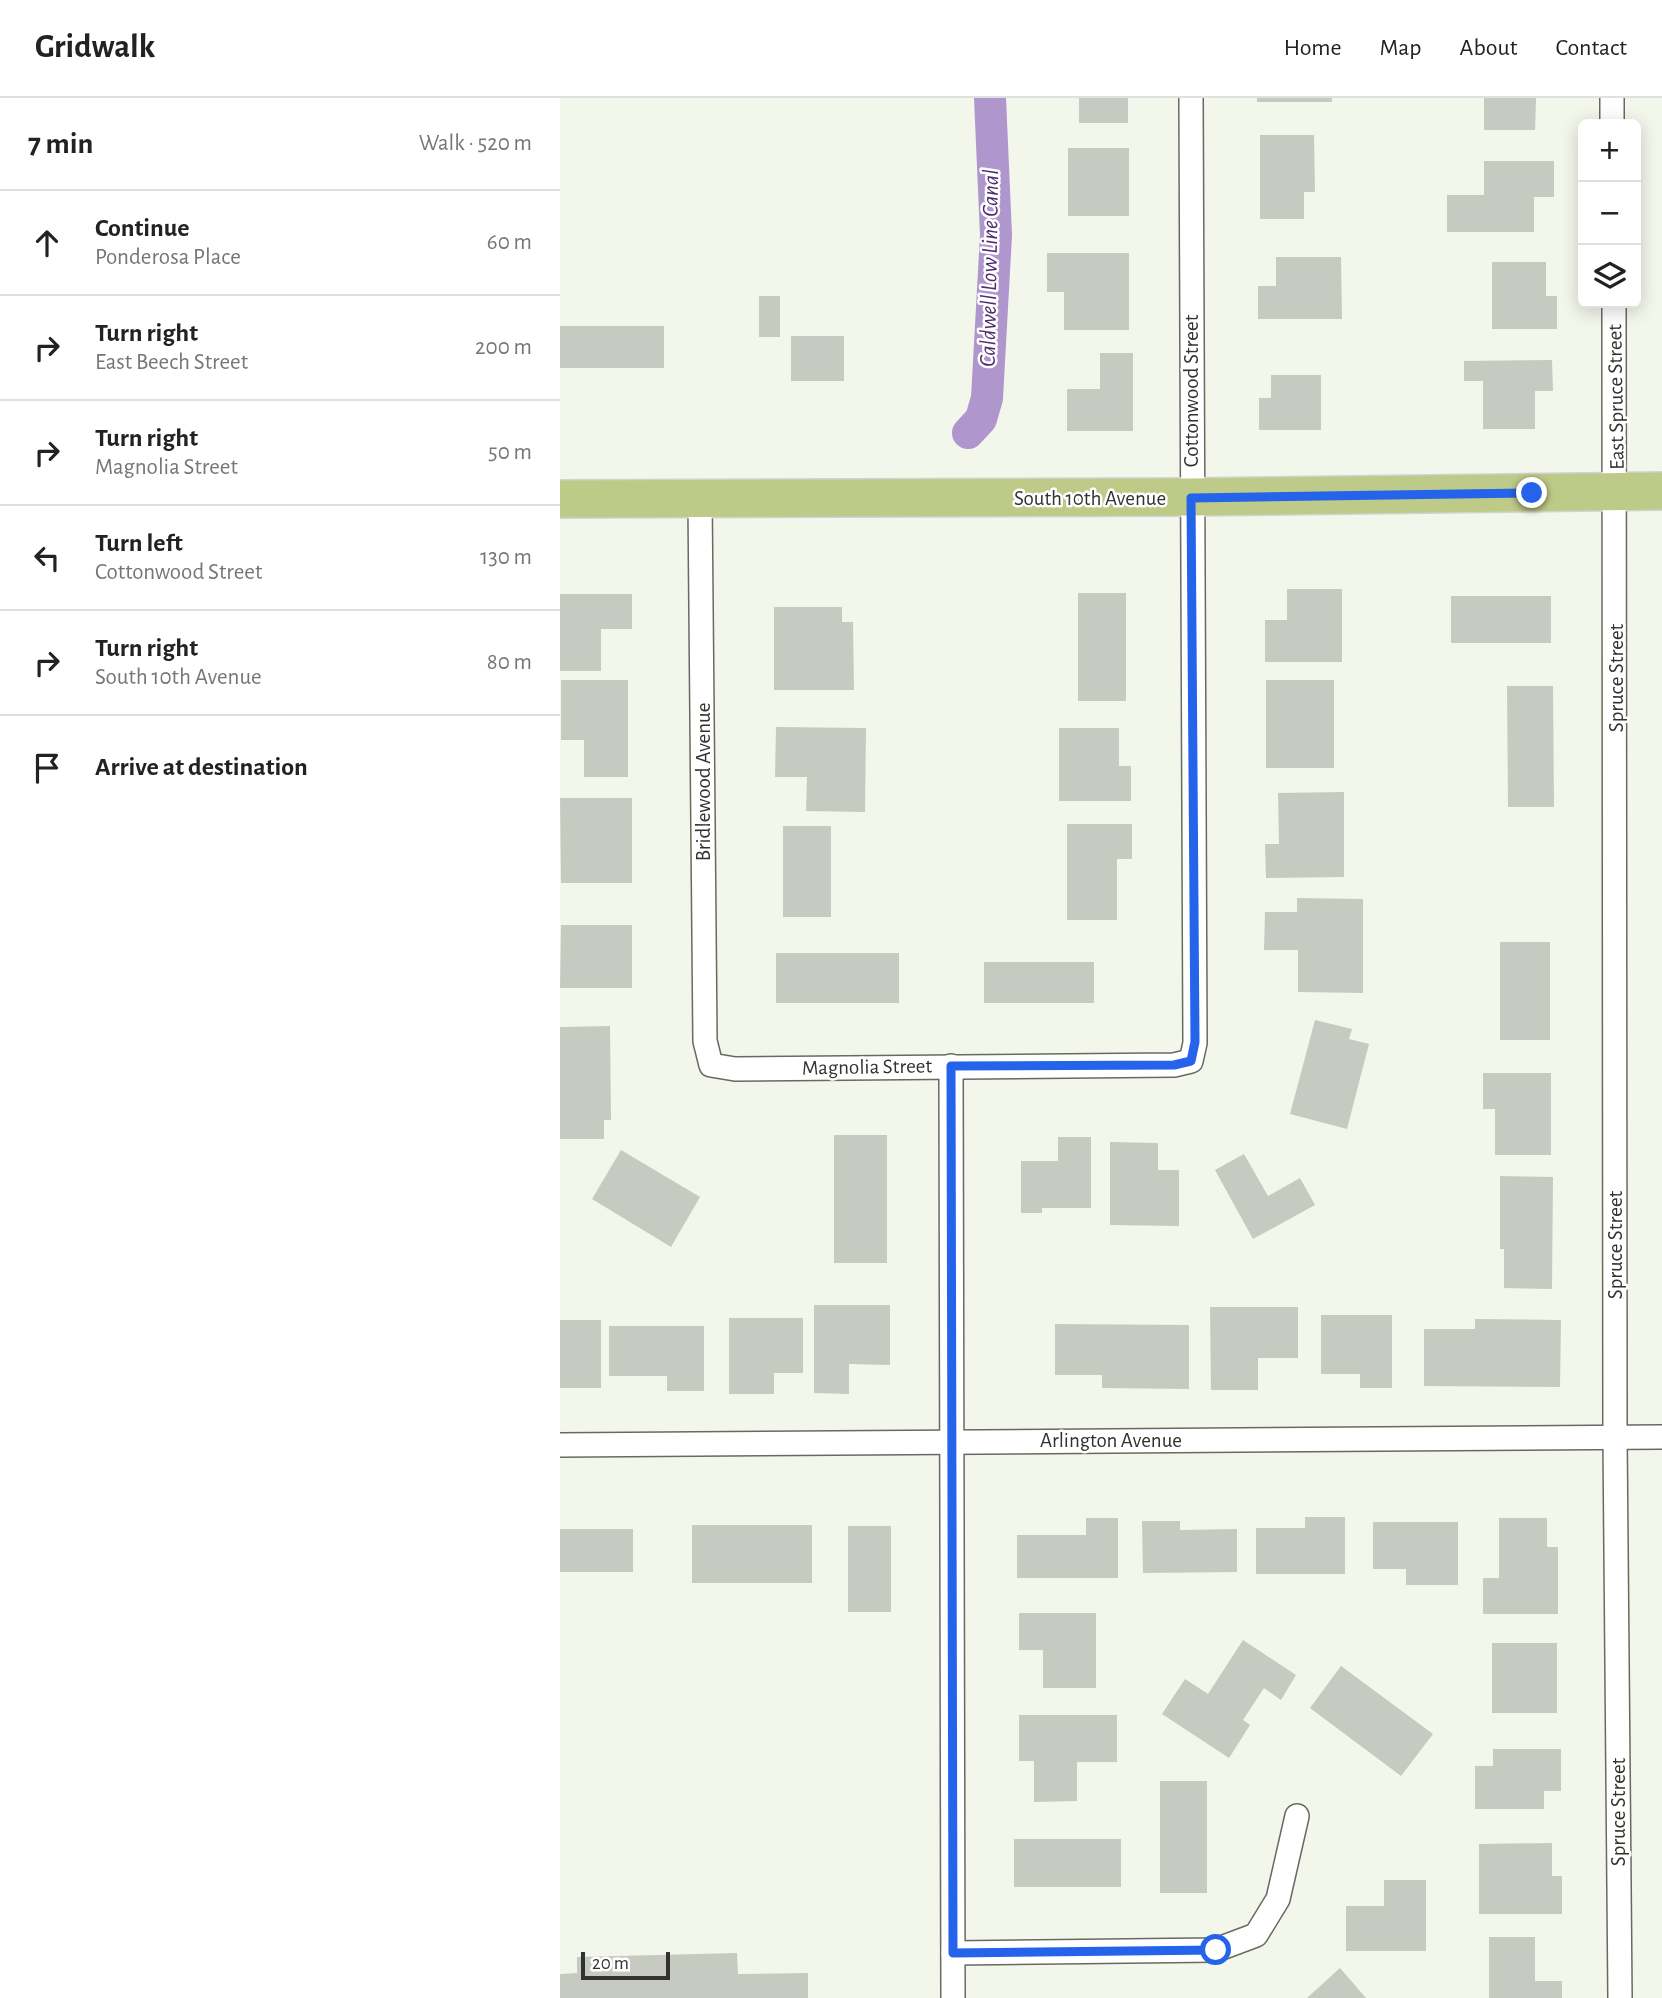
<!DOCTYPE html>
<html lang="en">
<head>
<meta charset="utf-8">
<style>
	:root { --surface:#fff; --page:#f6f6f6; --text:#222; --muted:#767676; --line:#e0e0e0 }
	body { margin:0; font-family:"Alegreya Sans",sans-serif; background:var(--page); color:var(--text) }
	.controls { position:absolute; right:21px; top:21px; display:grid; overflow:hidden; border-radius:10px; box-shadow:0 4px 18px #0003 }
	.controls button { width:63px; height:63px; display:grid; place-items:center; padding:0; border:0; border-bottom:2px solid var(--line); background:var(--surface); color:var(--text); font:35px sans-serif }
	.scale { position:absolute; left:21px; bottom:18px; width:89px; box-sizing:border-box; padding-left:7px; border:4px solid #32332f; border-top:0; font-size:19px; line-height:24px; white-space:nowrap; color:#32332f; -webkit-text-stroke:5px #fff; paint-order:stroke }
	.stop { position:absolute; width:21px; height:21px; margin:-16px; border:5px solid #2563eb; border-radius:50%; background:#fff }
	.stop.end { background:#2563eb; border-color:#fff; box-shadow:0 2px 7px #0008 }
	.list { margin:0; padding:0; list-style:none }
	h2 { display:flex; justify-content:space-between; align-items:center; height:91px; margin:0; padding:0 28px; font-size:30px }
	h2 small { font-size:23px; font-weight:400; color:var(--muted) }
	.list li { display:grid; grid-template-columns:46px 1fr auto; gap:21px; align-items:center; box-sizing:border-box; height:105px; padding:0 28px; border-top:2px solid var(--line) }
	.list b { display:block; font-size:26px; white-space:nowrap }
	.list p { margin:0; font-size:23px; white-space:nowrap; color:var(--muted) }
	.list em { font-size:23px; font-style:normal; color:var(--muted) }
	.icon { flex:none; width:38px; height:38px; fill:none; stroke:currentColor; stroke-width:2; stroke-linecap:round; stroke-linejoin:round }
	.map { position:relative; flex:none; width:1102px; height:1900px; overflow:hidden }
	header { display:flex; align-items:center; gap:42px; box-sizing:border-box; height:98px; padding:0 35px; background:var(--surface); border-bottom:2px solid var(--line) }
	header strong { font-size:33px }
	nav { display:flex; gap:38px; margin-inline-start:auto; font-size:24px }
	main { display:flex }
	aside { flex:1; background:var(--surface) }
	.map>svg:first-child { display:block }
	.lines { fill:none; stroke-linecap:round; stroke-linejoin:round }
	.canal { stroke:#af97ce; stroke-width:32 }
	.building { fill:#c7cac0 }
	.minor-casing { stroke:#686a61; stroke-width:26 }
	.primary-casing { stroke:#d2d2d1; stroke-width:40 }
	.minor { stroke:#fff; stroke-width:23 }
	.primary { stroke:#beca87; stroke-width:37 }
	.route { stroke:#2563eb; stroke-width:9 }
	.labels { text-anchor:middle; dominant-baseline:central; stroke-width:5; stroke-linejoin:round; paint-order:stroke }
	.street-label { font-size:21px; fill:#32332f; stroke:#fff }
	.water-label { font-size:23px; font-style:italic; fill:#4e2d6f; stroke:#fff }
</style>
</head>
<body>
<header>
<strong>Gridwalk</strong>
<nav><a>Home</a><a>Map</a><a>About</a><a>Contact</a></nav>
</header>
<main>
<aside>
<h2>7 min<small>Walk · 520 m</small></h2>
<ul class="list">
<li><svg class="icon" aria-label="ahead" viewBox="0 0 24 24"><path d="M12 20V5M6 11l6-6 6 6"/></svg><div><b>Continue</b><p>Ponderosa Place</p></div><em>60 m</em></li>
<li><svg class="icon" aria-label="right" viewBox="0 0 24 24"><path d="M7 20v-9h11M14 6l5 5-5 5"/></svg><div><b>Turn right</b><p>East Beech Street</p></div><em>200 m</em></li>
<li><svg class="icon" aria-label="right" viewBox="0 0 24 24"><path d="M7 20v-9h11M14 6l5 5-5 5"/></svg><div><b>Turn right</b><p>Magnolia Street</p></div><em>50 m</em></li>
<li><svg class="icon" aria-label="left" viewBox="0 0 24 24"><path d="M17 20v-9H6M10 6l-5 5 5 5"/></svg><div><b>Turn left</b><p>Cottonwood Street</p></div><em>130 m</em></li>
<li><svg class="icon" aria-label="right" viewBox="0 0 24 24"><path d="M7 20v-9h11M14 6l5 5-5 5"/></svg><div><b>Turn right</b><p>South 10th Avenue</p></div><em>80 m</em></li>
<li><svg class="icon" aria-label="arrive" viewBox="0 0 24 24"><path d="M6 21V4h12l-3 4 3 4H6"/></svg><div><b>Arrive at destination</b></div></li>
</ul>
</aside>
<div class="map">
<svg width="1102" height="1900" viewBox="0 0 1102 1900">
	<rect width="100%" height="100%" fill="#f3f6eb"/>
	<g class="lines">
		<polyline class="canal" points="408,335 421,321 427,300 436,137 430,0"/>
	</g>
	<g class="building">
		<rect x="519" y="0" width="49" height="25"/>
		<rect x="697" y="0" width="75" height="4"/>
		<polygon points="924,0 976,0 975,32 924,32"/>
		<polygon points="700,37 754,37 755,94 744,94 744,121 700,121"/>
		<rect x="508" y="50" width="61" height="68"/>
		<polygon points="924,63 994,63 994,99 974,99 974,134 887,134 887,97 924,97"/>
		<polygon points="487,155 569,155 569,232 504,232 504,194 487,194"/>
		<polygon points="716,159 781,159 782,221 698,221 698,188 716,188"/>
		<polygon points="932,164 986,164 986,198 997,198 997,231 932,231"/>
		<rect x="199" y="198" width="21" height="41"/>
		<rect x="0" y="228" width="104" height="42"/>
		<rect x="231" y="238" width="53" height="45"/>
		<polygon points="540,255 573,255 573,333 507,333 507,291 540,291"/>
		<polygon points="992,262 993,293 975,293 975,331 923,331 923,283 904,283 904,263"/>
		<polygon points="711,277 761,277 761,332 699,332 699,300 711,300"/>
		<polygon points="727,491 782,491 782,564 705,564 705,522 727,522"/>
		<rect x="518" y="495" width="48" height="108"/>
		<polygon points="0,496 72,496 72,531 41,531 41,573 0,573"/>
		<rect x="891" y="498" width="100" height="47"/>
		<polygon points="214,509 282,509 282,524 293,524 294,592 214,592"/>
		<polygon points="1,582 68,582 68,679 24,679 24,642 1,642"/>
		<rect x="706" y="582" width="68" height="88"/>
		<polygon points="947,588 993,588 994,709 948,709"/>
		<polygon points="216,629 306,630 305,714 246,713 247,679 215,679"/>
		<polygon points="499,630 559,630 559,668 571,668 571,703 499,703"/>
		<polygon points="784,694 784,779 706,780 705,746 719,746 718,695"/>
		<polygon points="0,700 72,700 72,785 1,785"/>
		<polygon points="507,726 572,726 572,761 557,761 557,822 507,822"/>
		<rect x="223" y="728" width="48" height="91"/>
		<polygon points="737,800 803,801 803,895 738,894 738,852 704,852 705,814 737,814"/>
		<polygon points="1,827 72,827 72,890 0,890"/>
		<rect x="940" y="844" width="50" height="98"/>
		<rect x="216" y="855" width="123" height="50"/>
		<rect x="424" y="864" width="110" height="41"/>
		<polygon points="755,922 792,931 789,941 809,946 787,1031 730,1016"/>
		<polygon points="50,928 51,1022 44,1022 44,1041 0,1041 0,929"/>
		<polygon points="923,975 991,975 991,1057 935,1057 935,1011 923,1011"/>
		<rect x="274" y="1037" width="53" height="128"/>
		<polygon points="498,1039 531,1039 531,1110 482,1110 482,1115 461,1115 461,1063 498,1063"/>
		<polygon points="550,1044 598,1045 598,1072 619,1072 619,1128 550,1127"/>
		<polygon points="61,1052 140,1099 111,1149 32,1101"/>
		<polygon points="684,1056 708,1098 740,1080 755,1107 693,1141 655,1072"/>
		<polygon points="940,1078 993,1079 992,1191 944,1190 944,1151 940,1151"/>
		<polygon points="254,1207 330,1207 330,1267 289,1266 289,1296 254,1295"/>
		<polygon points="650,1209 738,1209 738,1260 698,1260 698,1292 651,1292"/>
		<polygon points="761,1217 832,1217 832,1290 800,1290 800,1276 761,1276"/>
		<polygon points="169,1220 243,1220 243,1275 214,1275 214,1296 169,1296"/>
		<polygon points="915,1221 1001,1222 1000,1289 864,1288 864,1231 915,1231"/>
		<rect x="0" y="1222" width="41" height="68"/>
		<polygon points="495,1226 629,1227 629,1291 542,1290 542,1277 495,1277"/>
		<polygon points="49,1228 144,1228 144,1293 107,1293 107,1278 49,1278"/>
		<polygon points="745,1419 785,1419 785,1476 696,1476 696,1430 745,1430"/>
		<polygon points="526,1420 558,1420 558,1480 457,1480 457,1437 526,1437"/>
		<polygon points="939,1420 987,1420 987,1449 998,1449 998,1516 923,1516 923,1480 939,1480"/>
		<polygon points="582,1423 620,1423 620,1432 677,1431 677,1474 583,1475"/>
		<polygon points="813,1424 898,1424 898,1487 846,1487 846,1471 813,1471"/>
		<rect x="132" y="1427" width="120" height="58"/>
		<rect x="288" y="1428" width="43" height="86"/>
		<rect x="0" y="1431" width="73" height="43"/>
		<polygon points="459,1515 536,1515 536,1590 483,1590 483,1552 459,1552"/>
		<polygon points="683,1542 736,1577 721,1602 704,1590 683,1622 690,1627 669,1660 602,1616 625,1581 648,1596"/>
		<rect x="932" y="1545" width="65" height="70"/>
		<polygon points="781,1568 873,1636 841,1678 750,1610"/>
		<polygon points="459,1617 557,1617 557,1664 517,1664 517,1703 474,1704 474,1663 459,1663"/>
		<polygon points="933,1651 1001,1651 1001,1693 984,1693 984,1711 915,1711 915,1668 933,1668"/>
		<rect x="600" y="1683" width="47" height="112"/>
		<rect x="454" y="1741" width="107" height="48"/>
		<polygon points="992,1745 992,1778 1002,1778 1002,1816 919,1816 919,1746"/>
		<polygon points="824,1782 866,1782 866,1853 786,1853 786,1808 824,1808"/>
		<polygon points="929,1839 975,1839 975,1883 1002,1883 1002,1900 929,1900"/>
		<polygon points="177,1855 178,1876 248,1875 248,1900 0,1900 0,1876 17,1875 17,1859"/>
		<polygon points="780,1870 806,1900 747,1900"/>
	</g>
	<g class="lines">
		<g class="minor-casing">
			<g id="minor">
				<polyline points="1052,0 1052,26"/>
				<polyline points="1054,205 1055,1339 1060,1900"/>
				<polyline points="140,401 145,943 151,967 175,971 614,967 631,963 635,945 631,0"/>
				<polyline points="391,968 393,1900"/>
				<polyline points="0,1347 1102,1339"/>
				<polyline points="393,1855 656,1852 696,1837 718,1801 737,1718"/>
			</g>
		</g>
		<g class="primary-casing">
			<polyline id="primary" points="0,401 631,399 1102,393"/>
		</g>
		<use href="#minor" class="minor"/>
		<use href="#primary" class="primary"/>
	</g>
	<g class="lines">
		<polyline class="route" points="656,1852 393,1855 391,968 614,967 631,963 635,944 631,400 972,395"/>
	</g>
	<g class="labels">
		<g class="street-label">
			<text transform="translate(631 293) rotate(-90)">Cottonwood Street</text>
			<text transform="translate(1056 299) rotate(-91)">East Spruce Street</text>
			<text x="530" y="400">South 10th Avenue</text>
			<text transform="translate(1056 580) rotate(-90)">Spruce Street</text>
			<text transform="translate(143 684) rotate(-90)">Bridlewood Avenue</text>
			<text transform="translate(307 969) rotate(-1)">Magnolia Street</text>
			<text transform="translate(1055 1147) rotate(-90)">Spruce Street</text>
			<text x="551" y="1342">Arlington Avenue</text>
			<text transform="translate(1058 1714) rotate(-90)">Spruce Street</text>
		</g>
		<g class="water-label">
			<text transform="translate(430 170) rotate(-89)">Caldwell Low Line Canal</text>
		</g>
	</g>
</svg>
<div class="controls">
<button>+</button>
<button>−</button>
<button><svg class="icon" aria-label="layers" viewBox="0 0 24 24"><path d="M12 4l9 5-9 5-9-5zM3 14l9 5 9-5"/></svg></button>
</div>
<div class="scale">20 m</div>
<div class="stop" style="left:656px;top:1852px"></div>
<div class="stop end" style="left:972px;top:395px"></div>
</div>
</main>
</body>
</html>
